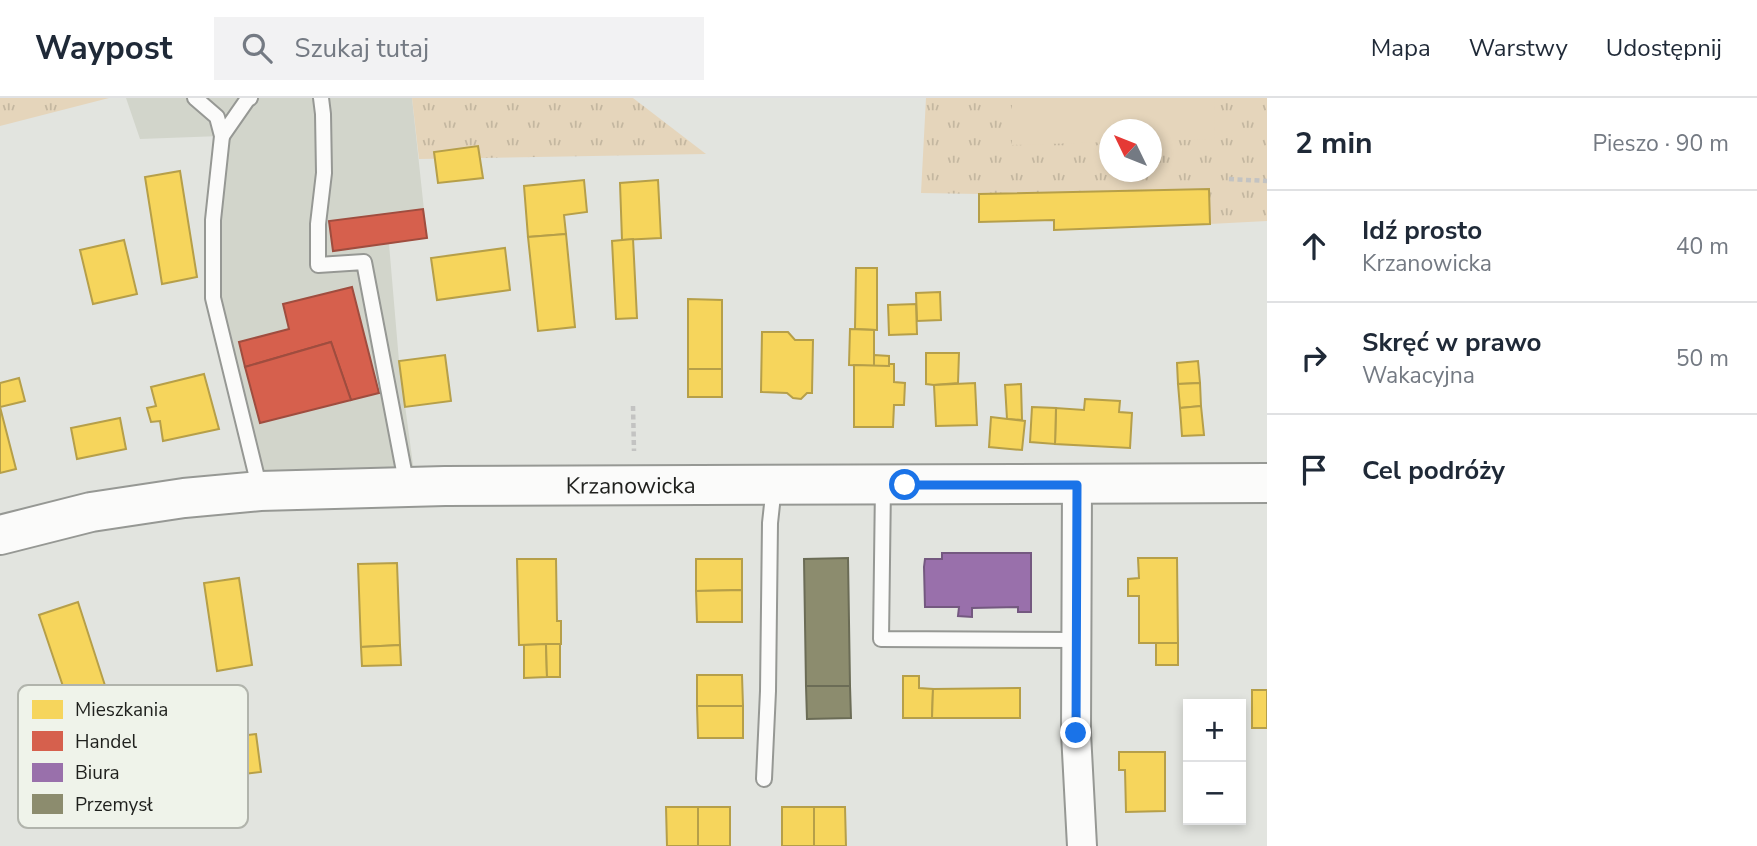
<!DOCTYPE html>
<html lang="pl">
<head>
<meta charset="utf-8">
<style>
	:root { --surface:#fff; --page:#f2f2f3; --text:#1f2937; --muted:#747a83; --line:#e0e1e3 }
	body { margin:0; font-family:"Nunito Sans",sans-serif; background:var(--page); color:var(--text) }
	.controls { position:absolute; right:21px; bottom:21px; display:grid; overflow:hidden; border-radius:0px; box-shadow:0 4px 10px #0003 }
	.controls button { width:63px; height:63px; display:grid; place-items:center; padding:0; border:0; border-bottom:2px solid var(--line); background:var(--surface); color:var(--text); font:35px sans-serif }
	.compass { position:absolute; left:1099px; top:21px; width:63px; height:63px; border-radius:50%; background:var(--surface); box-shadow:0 4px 10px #0003; rotate:313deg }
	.stop { position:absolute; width:21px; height:21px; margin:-16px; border:5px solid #1a73e8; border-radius:50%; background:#fff }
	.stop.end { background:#1a73e8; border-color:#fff; box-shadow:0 2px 7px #0008 }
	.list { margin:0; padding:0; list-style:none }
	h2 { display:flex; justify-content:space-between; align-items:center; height:91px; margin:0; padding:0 28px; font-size:30px }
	h2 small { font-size:23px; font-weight:400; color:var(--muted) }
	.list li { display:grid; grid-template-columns:46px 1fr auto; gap:21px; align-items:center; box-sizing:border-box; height:112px; padding:0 28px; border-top:2px solid var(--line) }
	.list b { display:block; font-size:26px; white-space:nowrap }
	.list p { margin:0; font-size:23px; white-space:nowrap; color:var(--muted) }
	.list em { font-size:23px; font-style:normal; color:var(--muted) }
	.icon { flex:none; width:38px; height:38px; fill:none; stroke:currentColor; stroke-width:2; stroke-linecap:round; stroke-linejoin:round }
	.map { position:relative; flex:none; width:1267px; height:748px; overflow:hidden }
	header { display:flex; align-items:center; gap:42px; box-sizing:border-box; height:98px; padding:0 35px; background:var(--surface); border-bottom:2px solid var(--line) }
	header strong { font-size:33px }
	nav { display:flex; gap:38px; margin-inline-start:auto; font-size:24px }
	.search { width:490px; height:63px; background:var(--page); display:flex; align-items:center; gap:18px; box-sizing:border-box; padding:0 24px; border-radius:0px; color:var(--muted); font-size:26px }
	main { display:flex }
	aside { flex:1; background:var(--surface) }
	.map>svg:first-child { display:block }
	.built { fill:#d2d5cb }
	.grass { fill:url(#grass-tufts); fill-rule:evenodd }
	.garden { fill:#e5d5bb }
	.homes { fill:#f6d55c; stroke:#b69f49; stroke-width:2 }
	.shops { fill:#d6604d; stroke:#9f4d3f; stroke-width:2 }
	.offices { fill:#9970ab; stroke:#745880; stroke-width:2 }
	.industry { fill:#8c8c6e; stroke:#6b6c56; stroke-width:2 }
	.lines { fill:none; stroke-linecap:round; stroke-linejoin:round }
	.lane-casing { stroke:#969894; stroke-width:18 }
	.street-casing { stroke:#969894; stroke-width:32 }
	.secondary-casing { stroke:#969894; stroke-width:42 }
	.path { stroke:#c3c3c2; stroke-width:4.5; stroke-dasharray:5 3.5; stroke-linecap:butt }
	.lane { stroke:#fbfbfa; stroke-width:14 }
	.street { stroke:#fbfbfa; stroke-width:28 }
	.secondary { stroke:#fbfbfa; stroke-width:38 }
	.route { stroke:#1a73e8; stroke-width:9 }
	.labels { text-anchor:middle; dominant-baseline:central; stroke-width:7; stroke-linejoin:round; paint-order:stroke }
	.street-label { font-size:23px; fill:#1f201d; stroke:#eff3ea }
	.key { fill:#eff3ea; stroke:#b1b4ac; stroke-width:2 }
	.key-label { font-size:19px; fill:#1f201d }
</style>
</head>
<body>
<header>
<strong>Waypost</strong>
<div class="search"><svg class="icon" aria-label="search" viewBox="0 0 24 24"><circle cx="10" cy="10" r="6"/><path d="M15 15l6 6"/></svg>Szukaj tutaj</div>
<nav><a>Mapa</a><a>Warstwy</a><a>Udostępnij</a></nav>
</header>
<main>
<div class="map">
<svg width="1267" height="748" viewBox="0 0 1267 748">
	<defs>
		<pattern id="grass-tufts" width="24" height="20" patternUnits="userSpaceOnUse" patternTransform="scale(1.75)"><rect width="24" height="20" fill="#e5d5bb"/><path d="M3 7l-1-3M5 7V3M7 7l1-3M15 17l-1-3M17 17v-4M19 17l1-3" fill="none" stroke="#c4b7a0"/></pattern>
	</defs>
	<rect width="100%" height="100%" fill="#e2e4df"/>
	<polygon class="built" points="126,0 412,0 427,140 389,146 399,263 416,389 260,393 213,200 221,38 140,41"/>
	<g class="grass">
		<polygon points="0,0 109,0 0,28"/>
		<polygon points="412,0 633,0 706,56 419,61"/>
		<path d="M926 0H1267V123L1210 126 1209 91 979 96 921 95ZM1110 32H1152V74H1110Z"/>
	</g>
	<polygon class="garden" points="1012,0 1214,0 1215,41 1152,43 1152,32 1110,32 1109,44 1012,47"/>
	<g class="homes">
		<polygon points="478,48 483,80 438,85 434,54"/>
		<polygon points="180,73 197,179 162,186 145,79"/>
		<polygon points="584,82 587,114 564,117 566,136 528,139 524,88"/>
		<polygon points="658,82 661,140 622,142 620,85"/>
		<polygon points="1209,91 1210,126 1054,132 1054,122 979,124 979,96"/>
		<polygon points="566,136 575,229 538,233 528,139"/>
		<polygon points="633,141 637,220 616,221 612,143"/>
		<polygon points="124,142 137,196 93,206 80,152"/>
		<polygon points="505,150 510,192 437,202 431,160"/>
		<polygon points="856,170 877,170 877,232 855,231"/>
		<polygon points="940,194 941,222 917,223 916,195"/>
		<polygon points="688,201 722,202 722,271 688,271"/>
		<polygon points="916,206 917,236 889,237 888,207"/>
		<polygon points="850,231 874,232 874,268 849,267"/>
		<polygon points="762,234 788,234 795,242 813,242 812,295 807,295 801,301 793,300 787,295 761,294"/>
		<polygon points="926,255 959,255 958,285 934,287 926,286"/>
		<polygon points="445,257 451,303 405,309 399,263"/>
		<polygon points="874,257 889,258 889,268 874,268"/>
		<polygon points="1198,263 1200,285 1178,286 1177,265"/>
		<polygon points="889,266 894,266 894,284 905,285 904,307 894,307 893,329 854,329 854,267 889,268"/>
		<rect x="688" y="271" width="34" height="28"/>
		<polygon points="204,276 219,331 163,343 160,323 151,324 147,310 156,308 151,289"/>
		<polygon points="19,280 25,303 0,309 16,371 0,375 0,285"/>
		<polygon points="975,285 977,327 936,328 934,287"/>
		<polygon points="1200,285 1201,308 1180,310 1178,286"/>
		<polygon points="1021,286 1022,322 1007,321 1005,287"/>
		<polygon points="1085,301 1120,303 1119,314 1132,315 1130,350 1055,346 1056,310 1084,312"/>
		<polygon points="1201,308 1204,337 1182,338 1180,310"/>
		<polygon points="1032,309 1056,310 1055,346 1030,344"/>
		<polygon points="991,319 1025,323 1022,352 989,349"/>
		<polygon points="120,320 126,351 77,361 71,330"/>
		<polygon points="1138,460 1177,460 1178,545 1139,545 1139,498 1128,498 1128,481 1139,480"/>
		<polygon points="517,461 556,461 557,523 561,523 561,546 519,547"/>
		<polygon points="696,461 742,461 742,492 696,493"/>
		<polygon points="397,465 400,547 361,549 358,466"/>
		<polygon points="239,480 252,567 217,573 204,485"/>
		<polygon points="742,492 742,524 697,524 696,493"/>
		<polygon points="78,504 111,606 73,618 39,517"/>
		<rect x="1156" y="545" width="22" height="22"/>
		<polygon points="546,546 547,579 524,580 524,547"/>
		<polygon points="546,546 560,546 560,579 547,579"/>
		<polygon points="400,547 401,567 362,568 361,549"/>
		<polygon points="697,577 742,577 743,608 697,608"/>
		<polygon points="903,578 919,578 919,590 933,591 932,620 903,620"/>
		<polygon points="1020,590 1020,620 932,620 933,591"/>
		<rect x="1252" y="592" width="15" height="38"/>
		<polygon points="697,608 743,608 743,640 698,640"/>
		<polygon points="256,636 261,674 204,681 199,643"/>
		<polygon points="1119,654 1165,654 1165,713 1126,714 1125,672 1119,672"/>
		<polygon points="666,709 698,709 698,748 667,748"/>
		<rect x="698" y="709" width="32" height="39"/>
		<rect x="782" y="709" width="32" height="39"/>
		<polygon points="814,709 845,709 846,748 814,748"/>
	</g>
	<g class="shops">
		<polygon points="423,111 427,140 333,153 329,123"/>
		<polygon points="352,189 379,295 351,302 331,244 245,269 239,244 289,231 283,206"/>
		<polygon points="331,244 351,302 260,325 245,269"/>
	</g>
	<polygon class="offices" points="942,455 1031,455 1031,514 1018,514 1018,509 972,510 972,519 958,518 959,509 925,509 924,469 925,461 942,461"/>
	<g class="industry">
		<polygon points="848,460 850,588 806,588 804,461"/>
		<polygon points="806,588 850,588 851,620 807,621"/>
	</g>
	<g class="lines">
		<g class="lane-casing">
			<g id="lane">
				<polyline points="195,0 217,19 222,38 213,122 213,200 260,392"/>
				<polyline points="321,0 323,16 324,75 318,126 318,167 364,164 407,389"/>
				<polyline points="222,38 247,2 250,0"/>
				<polyline points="883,387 881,541 1076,542"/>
				<polyline points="764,681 768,593 770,425 774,388"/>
			</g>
		</g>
		<g class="street-casing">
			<polyline id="street" points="1077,387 1076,635 1082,748"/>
		</g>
		<g class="secondary-casing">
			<g id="secondary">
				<path id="s1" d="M0 437 91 414 184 400 260 393 445 388 1267 385"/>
			</g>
		</g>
		<g class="path">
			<polyline points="1229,81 1267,83"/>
			<polyline points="633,308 634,353"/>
		</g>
		<use href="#lane" class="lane"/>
		<use href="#street" class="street"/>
		<use href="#secondary" class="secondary"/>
	</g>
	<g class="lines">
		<polyline class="route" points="905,387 1077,387 1076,635"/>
	</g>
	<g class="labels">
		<g class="street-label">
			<text stroke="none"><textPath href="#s1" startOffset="635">Krzanowicka</textPath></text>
		</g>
	</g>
	<rect x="18" y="587" width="230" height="143" rx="10" class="key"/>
	<rect x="32" y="602" width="31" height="19" fill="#f6d55c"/>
	<rect x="32" y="633" width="31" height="20" fill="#d6604d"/>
	<rect x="32" y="665" width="31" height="19" fill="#9970ab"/>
	<rect x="32" y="696" width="31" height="20" fill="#8c8c6e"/>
	<g class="key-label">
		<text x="75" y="618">Mieszkania</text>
		<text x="75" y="650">Handel</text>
		<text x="75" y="681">Biura</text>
		<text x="75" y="713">Przemysł</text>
	</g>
</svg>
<div class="controls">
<button>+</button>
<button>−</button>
</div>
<svg class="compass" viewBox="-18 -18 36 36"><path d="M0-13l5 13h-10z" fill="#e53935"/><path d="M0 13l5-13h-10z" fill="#747a83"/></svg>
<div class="stop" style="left:905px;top:387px"></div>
<div class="stop end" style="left:1076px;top:635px"></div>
</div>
<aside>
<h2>2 min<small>Pieszo · 90 m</small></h2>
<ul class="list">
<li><svg class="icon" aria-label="ahead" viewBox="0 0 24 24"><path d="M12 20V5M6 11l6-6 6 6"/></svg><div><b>Idź prosto</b><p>Krzanowicka</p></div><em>40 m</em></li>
<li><svg class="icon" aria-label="right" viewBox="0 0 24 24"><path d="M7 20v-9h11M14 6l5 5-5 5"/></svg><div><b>Skręć w prawo</b><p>Wakacyjna</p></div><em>50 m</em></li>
<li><svg class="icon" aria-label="arrive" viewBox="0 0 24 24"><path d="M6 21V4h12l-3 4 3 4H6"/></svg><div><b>Cel podróży</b></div></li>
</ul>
</aside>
</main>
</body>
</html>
